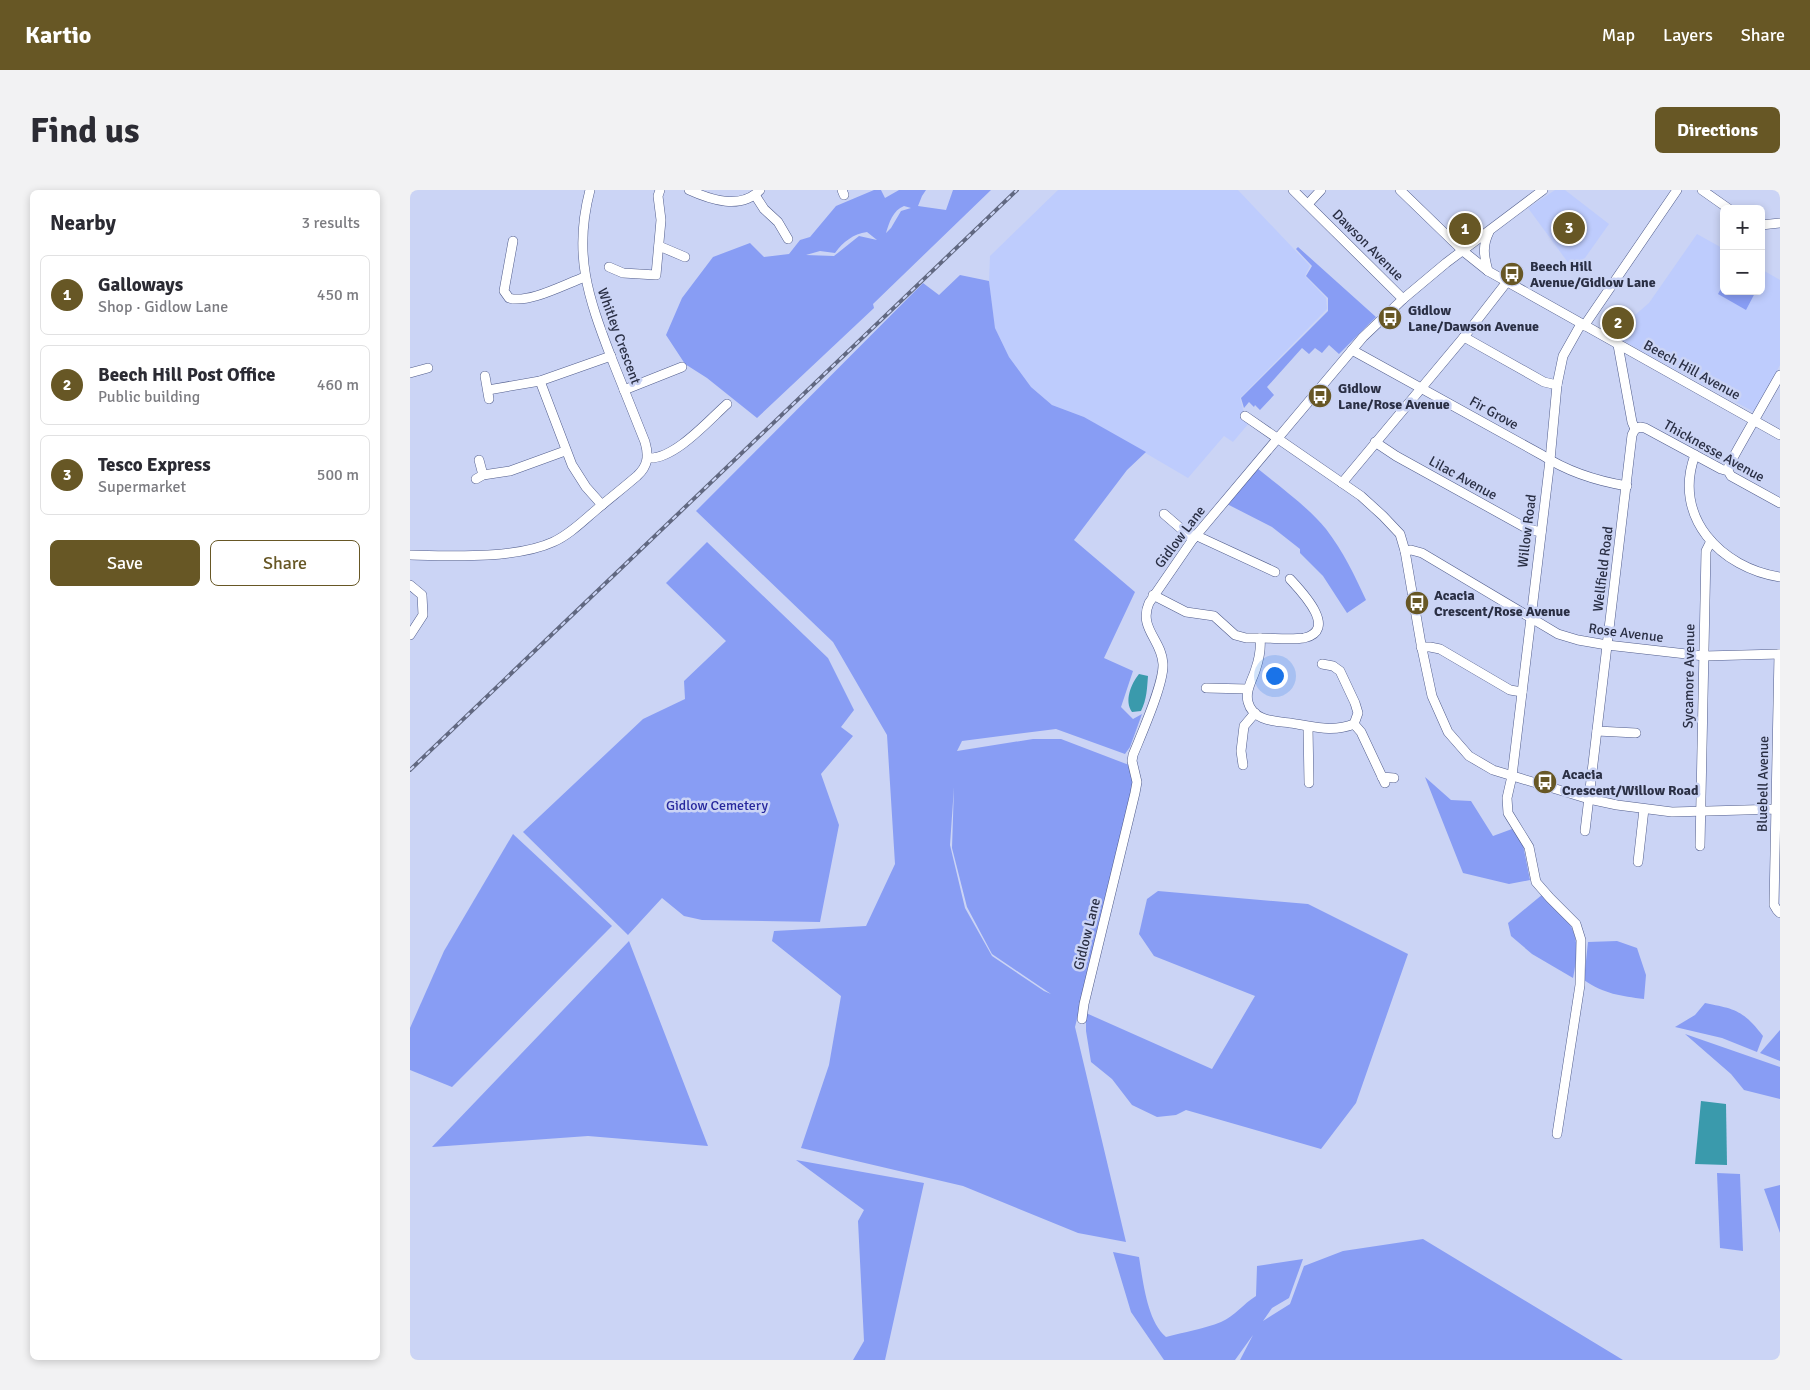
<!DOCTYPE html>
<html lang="en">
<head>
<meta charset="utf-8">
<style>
	:root { --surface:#fff; --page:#f2f2f3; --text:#2b2b33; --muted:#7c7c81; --line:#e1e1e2; --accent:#675725 }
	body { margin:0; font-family:Signika,sans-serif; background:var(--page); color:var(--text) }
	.controls { position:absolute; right:15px; top:15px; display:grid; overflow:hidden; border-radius:8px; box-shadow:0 2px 8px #0003 }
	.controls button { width:45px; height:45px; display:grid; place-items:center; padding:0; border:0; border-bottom:1px solid var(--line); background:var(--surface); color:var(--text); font:25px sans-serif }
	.you { position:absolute; left:864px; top:485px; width:18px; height:18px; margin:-12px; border:4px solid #fff; border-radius:50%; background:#1a73e8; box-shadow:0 0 0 8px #1a73e833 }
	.badge { display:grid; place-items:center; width:32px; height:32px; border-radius:50%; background:var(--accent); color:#fff; font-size:16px; font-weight:700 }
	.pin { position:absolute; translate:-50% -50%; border:2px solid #fff; box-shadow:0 1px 5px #0006 }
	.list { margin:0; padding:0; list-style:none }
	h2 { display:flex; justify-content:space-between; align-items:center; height:65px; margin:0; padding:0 20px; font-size:21px }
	h2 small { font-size:16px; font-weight:400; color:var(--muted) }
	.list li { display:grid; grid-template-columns:32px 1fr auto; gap:15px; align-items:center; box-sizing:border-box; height:80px; margin:0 10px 10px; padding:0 10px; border:1px solid var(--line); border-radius:8px }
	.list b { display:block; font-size:19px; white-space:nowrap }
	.list p { margin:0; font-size:16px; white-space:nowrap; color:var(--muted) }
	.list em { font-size:16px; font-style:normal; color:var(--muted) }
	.actions { display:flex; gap:10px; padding:15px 20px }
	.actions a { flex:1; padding:11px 0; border:1px solid var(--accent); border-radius:8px; text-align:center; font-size:18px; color:var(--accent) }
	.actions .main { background:var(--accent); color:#fff }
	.map { position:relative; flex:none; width:1370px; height:1170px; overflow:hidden; border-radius:8px }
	header { display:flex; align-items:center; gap:30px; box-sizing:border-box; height:70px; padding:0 25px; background:var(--accent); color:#fff }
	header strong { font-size:24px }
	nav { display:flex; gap:28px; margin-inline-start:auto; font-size:18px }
	.intro { display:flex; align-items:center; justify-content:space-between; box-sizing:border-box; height:120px; padding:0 30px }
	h1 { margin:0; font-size:35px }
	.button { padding:12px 22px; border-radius:8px; background:var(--accent); color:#fff; font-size:18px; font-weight:700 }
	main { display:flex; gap:30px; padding:0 30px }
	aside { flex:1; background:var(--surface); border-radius:8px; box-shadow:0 2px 8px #0003 }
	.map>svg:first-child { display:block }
	.built { fill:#beccfd }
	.green { fill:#889df4; fill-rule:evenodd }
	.water { fill:#3a9aac }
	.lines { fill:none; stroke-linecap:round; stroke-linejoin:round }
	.minor-casing { stroke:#515d8c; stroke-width:10 }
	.minor { stroke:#fff; stroke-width:9 }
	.rail-casing { stroke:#616881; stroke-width:4 }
	.rail { stroke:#cbd4f5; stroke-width:2; stroke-dasharray:5.5; stroke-linecap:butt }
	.labels { text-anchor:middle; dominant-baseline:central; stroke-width:5; stroke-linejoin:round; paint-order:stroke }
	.street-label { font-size:14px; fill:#2a2f44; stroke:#cbd4f5 }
	.poi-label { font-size:14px; font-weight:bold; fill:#2a2f44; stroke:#cbd4f5; text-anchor:start }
	.park-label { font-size:14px; fill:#27289d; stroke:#cbd4f5 }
</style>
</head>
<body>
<header>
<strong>Kartio</strong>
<nav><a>Map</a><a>Layers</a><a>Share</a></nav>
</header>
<div class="intro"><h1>Find us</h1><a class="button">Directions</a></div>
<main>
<aside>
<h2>Nearby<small>3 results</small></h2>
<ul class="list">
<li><span class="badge">1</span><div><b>Galloways</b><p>Shop · Gidlow Lane</p></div><em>450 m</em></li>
<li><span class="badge">2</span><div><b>Beech Hill Post Office</b><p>Public building</p></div><em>460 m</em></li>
<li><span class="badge">3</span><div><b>Tesco Express</b><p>Supermarket</p></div><em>500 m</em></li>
</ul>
<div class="actions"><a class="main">Save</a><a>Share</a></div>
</aside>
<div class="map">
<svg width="1370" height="1170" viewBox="0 0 1370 1170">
	<rect width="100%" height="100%" fill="#cbd4f5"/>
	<g class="built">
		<polygon points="648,0 828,0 900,76 895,86 916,108 917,119 830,208 835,226 839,233 823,252 814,246 778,288 674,227 642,215 621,197 599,167 585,138 579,91 580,66"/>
		<polygon points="1145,0 1155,0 1199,34 1165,82 1118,18"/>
		<polygon points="1287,44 1314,59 1314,101 1351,101 1351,79 1370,90 1370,175 1344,222 1206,147 1210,138 1239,113"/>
	</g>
	<g class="green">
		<path d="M464 0H471L475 8 489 0H516L512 6 508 16 536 20 543 0H581L463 114 464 118 347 228 297 188 275 174 256 145 272 108 303 67 340 53 354 67 379 64 390 50 400 47 426 16ZM494 16 501 18 491 21 481 38 476 43C479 33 483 20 494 16ZM457 42 467 50 449 46 424 66 396 65 410 61 425 63C433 52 443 44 457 42Z"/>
		<polygon points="888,57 966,127 929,164 919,155 912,163 905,158 899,164 892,158 857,197 864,205 850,220 845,215 844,217 839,212 834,218 831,208 918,121 918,108 896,86 902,76 886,59"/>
		<path d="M550 85 579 91 585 138 599 167 621 197 642 215 674 227 736 262 717 280 664 350 725 402 694 468 723 481 711 517 723 529 732 524 720 557 715 564 646 539 552 551 547 561 623 549H651L719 575 723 583 722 598 700 696 665 837 716 1052 668 1043 553 996 391 958 419 875 431 806 362 751 364 741 456 736 485 674 477 545 423 452 286 321 513 93 529 105ZM544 597 542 658 557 717 582 764 641 804 634 801 582 766 555 718 540 655Z"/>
		<polygon points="1314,93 1314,101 1346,101 1336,120 1308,104"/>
		<path d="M847 278C870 297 897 316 916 339 933 361 945 386 956 410L937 423 913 386 890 363V359L862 337 817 314Z"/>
		<polygon points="297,352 418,468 444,520 431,537 443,546 411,584 429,635 410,732 292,730 274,726 252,708 218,745 113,642 233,529 275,509 274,491 316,451 256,393"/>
		<polygon points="1015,587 1041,610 1061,611 1083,646 1102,639 1113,655 1120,690 1099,694 1053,683"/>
		<polygon points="103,644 202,736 42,897 0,880 0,838 34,761"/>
		<polygon points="748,701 898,714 998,764 946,913 911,959 776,920 766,925 747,927 722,915 702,889 681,872 676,841 676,823 802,879 845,806 744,766 729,744 737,709"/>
		<path d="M1133 704C1164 734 1172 744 1163 788L1122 764 1101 746 1098 733Z"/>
		<polygon points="219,751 298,956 178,946 22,957"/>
		<path d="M1207 751 1227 758 1236 785 1234 809C1211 806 1194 804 1174 790L1178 752Z"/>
		<path d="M1295 813C1325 819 1333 820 1353 846L1347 862 1312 848 1265 837 1285 825Z"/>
		<polygon points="1370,840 1370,871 1350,863"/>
		<polygon points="1275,844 1370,877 1370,909 1334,900 1321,884"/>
		<polygon points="386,970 514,993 475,1170 443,1170 454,1151 448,1031 454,1020"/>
		<polygon points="1307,983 1330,984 1333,1061 1310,1058"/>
		<polygon points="1370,995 1370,1043 1354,999"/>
		<path d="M1013 1049 1213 1170H830L843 1145 825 1170H754L721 1122 703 1062 729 1067C733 1091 737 1131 756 1147 774 1142 794 1139 811 1132 825 1126 833 1114 846 1106L847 1076 893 1069 879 1108 862 1118 853 1131 880 1114 894 1076 933 1061Z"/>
	</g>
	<g class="water">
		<path d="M729 484 738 486C737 498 737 509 731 521L722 522C714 511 721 494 729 484Z"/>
		<polygon points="1291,911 1316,914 1317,975 1285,974"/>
	</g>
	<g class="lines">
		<g class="minor-casing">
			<g id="minor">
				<path d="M279 0C301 10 331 20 350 0"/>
				<polyline points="432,0 434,5"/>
				<polyline points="883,0 993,109"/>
				<polyline points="990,0 1053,61 1078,81 1370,245"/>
				<polyline points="1292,0 1319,19"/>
				<polyline points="345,5 354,19 368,32 378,49"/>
				<polyline points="898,14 911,0"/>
				<polyline points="1351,35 1370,33"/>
				<path d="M103 51 94 101 99 108C119 114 155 94 175 87"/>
				<polyline points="249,56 275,67"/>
				<polyline points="199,77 213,83 246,85 251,30 248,6 250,0"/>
				<path d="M1078 81C1074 66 1072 56 1079 42"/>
				<polyline points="1174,136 1267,0"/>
				<polyline points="1054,147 1134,192 1147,195"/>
				<polyline points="1208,155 1222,232 1225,239"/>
				<path d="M942 160 1132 265C1158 282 1187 291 1217 296"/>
				<polyline points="0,183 18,178"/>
				<polyline points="75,186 79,209"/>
				<polyline points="130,191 162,275 176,297 192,315"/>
				<polyline points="78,200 130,191 201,166"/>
				<polyline points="214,200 272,177"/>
				<polyline points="835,226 951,306 973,326 990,344 995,361 1011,454 1022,506 1038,542 1059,566 1083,580 1179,609 1207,615 1262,622 1370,619"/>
				<polyline points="1225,239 1230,237 1235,238 1311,279 1318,281 1321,286 1370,313"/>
				<polyline points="965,252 986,266 1118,339 1131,342"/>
				<path d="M1285 265C1262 327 1311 378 1370 387"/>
				<path d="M238 268C264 270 298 231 317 214"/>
				<polyline points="69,270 73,285"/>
				<polyline points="1318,281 1319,275 1329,257 1370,185"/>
				<polyline points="66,289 73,285 100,281 155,261"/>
				<polyline points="932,293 1054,147 1096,93"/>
				<polyline points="754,324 783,349"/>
				<polyline points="785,345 865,382"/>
				<polyline points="995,361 1001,360 1012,363 1148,444 1168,450 1197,455 1294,466 1370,464"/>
				<path d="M0 365C41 366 106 369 143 352 159 345 173 331 186 320 199 309 213 298 227 286 238 276 239 266 235 252 224 224 212 195 201 167 178 107 163 64 180 0"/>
				<polyline points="0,395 12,405 13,425 0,445"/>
				<path d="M743 405 776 422 804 426 825 445 836 448H850C851 457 849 469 846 478 843 489 835 500 838 512 843 531 864 531 880 533 902 536 922 543 944 534L948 523 945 513 930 481 923 476 912 474"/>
				<path d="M850 448C864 448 880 450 894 448 929 440 891 401 880 389"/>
				<polyline points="1011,457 1020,457 1030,459 1100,500 1112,502"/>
				<polyline points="1369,464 1364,715 1367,720 1370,723"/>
				<polyline points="796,498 838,499"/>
				<polyline points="944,534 951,542 975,593"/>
				<polyline points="898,537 899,593"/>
				<polyline points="1187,541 1226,543"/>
				<polyline points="833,575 831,561 834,536 845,523"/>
				<polyline points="972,587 984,588"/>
				<polyline points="1175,641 1222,245 1225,239"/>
				<polyline points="1290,656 1296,361 1301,351"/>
				<polyline points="1228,672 1234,619"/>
				<path d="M672 829 674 814 725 603 727 592 722 571 723 565C731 545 754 494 753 474 752 450 728 438 739 413L783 349 953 147 993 109 1036 73 1133 0"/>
				<polyline points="1147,944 1170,795 1171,750 1166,734 1140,708 1126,692 1119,657 1098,623 1097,608 1102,586 1140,270 1147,195 1153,166 1171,134"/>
			</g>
		</g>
		<use href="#minor" class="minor"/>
		<g class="rail-casing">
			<polyline id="rail" points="0,580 607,0"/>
		</g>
		<use href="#rail" class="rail"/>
	</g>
	<defs>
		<g id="bus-disc" transform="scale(1.25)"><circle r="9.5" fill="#675725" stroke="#cbd4f5"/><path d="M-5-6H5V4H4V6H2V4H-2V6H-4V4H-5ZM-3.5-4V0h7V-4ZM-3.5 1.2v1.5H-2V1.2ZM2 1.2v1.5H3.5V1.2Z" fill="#fff"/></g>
	</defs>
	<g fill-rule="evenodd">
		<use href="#bus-disc" x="1102" y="84"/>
		<use href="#bus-disc" x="980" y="128"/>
		<use href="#bus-disc" x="910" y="206"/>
		<use href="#bus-disc" x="1007" y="413"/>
		<use href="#bus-disc" x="1135" y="592"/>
	</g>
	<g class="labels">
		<g class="street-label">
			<text transform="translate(958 55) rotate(45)">Dawson Avenue</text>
			<text transform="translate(209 146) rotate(70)">Whitley Crescent</text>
			<text transform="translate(1282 180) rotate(29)">Beech Hill Avenue</text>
			<text transform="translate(1084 223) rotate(29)">Fir Grove</text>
			<text transform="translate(1304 261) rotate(29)">Thicknesse Avenue</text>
			<text transform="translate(1053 288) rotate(29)">Lilac Avenue</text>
			<text transform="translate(1117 341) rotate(-83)">Willow Road</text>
			<text transform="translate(770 347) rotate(-53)">Gidlow Lane</text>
			<text transform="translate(1193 379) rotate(-83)">Wellfield Road</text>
			<text transform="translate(1216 443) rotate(7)">Rose Avenue</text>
			<text transform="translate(1279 486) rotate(-89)">Sycamore Avenue</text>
			<text transform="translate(1353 594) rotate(-89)">Bluebell Avenue</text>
			<text transform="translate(677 744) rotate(-76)">Gidlow Lane</text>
		</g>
		<g class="poi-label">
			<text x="1120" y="76">Beech Hill<tspan x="1120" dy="16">Avenue/Gidlow Lane</tspan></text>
			<text x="998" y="120">Gidlow<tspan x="998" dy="16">Lane/Dawson Avenue</tspan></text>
			<text x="928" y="198">Gidlow<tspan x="928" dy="16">Lane/Rose Avenue</tspan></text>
			<text x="1024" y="405">Acacia<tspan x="1024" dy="16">Crescent/Rose Avenue</tspan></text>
			<text x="1152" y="584">Acacia<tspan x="1152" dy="16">Crescent/Willow Road</tspan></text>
		</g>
		<g class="park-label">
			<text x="307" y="615">Gidlow Cemetery</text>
		</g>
	</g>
</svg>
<div class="controls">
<button>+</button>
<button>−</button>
</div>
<div class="you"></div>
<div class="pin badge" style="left:1055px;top:39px">1</div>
<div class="pin badge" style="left:1208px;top:133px">2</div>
<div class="pin badge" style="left:1159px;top:38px">3</div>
</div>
</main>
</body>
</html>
